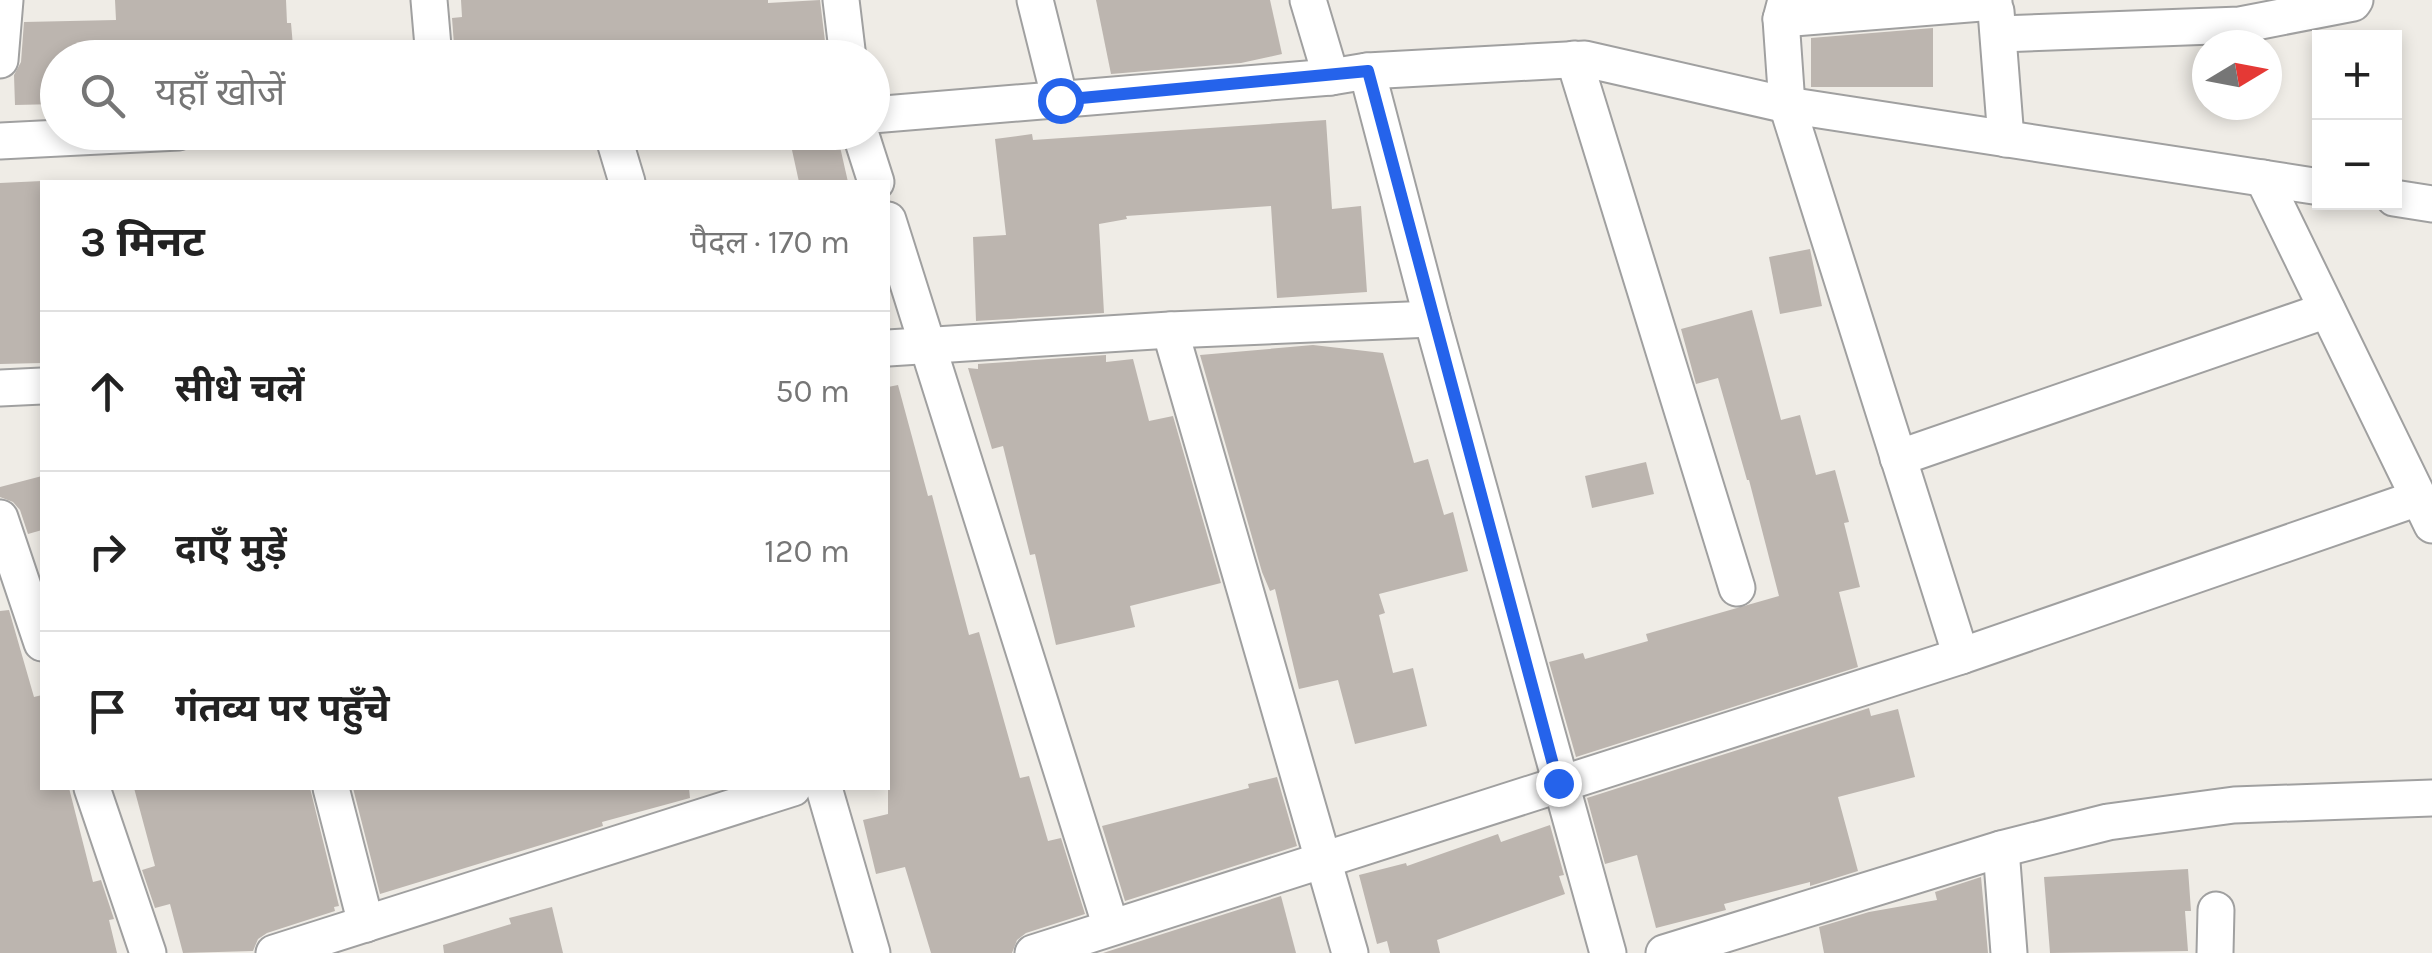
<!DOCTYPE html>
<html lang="hi">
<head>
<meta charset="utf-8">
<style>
	:root { --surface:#fff; --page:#f6f6f6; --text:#222; --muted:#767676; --line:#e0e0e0 }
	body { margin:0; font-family:Karla,"Noto Sans Devanagari",sans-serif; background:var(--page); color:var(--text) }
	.controls { position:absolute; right:30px; top:30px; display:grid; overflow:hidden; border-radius:0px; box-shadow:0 5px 15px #0003 }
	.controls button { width:90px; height:90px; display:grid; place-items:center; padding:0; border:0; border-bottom:2px solid var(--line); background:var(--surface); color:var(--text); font:50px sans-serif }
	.compass { position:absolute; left:2192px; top:30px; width:90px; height:90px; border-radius:50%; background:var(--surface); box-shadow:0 5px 15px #0003; rotate:80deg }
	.stop { position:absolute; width:30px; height:30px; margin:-22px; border:8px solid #2563eb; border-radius:50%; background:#fff }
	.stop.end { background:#2563eb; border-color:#fff; box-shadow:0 2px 10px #0008 }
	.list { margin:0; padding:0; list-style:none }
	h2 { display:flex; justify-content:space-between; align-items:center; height:130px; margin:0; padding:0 40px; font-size:42px }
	h2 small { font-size:32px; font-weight:400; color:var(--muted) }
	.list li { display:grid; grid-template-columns:65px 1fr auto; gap:30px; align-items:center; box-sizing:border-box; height:160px; padding:0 40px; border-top:2px solid var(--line) }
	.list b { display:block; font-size:38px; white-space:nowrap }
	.list em { font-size:32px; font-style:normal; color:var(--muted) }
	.icon { flex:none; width:55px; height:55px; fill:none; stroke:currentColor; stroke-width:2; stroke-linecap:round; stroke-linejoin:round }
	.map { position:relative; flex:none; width:2432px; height:953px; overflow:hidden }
	.search { position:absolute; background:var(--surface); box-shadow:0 5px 15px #0003; left:40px; top:40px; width:850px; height:110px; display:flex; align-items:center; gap:25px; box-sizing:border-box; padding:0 35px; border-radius:55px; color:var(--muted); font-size:38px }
	.panel { position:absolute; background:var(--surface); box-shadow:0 5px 15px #0003; left:40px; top:180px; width:850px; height:610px; border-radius:0px }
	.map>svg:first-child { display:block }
	.building { fill:#bcb5af }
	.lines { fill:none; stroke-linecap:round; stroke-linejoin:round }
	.minor-casing { stroke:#a0a0a0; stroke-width:39 }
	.minor { stroke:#fff; stroke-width:35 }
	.route { stroke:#2563eb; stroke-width:12 }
</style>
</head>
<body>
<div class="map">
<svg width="2432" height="953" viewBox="0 0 2432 953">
	<rect width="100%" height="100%" fill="#efece6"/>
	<g class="building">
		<polygon points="115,0 286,0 287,23 291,23 294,58 58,58 58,104 15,105 14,75 21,62 24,22 116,20"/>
		<polygon points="461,0 768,0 768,3 820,0 827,58 455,58 452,18 462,17"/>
		<polygon points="1096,0 1270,0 1282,54 1241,63 1111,74"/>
		<polygon points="1933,28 1933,87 1811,87 1811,38"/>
		<polygon points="1326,120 1332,209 1361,206 1367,292 1277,298 1271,206 1126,216 1127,219 1099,224 1104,313 976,321 973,237 1006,235 995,139 1032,134 1033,140"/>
		<polygon points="838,138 848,182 799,182 790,141"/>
		<polygon points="42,181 42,363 0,364 0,183"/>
		<polygon points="1810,249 1822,306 1780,314 1769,257"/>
		<polygon points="1752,310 1781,420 1800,415 1816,475 1835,470 1849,522 1844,523 1860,587 1839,592 1858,667 1576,757 1549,662 1583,653 1585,659 1648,641 1646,634 1779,596 1749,480 1747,480 1718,378 1696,384 1681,329"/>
		<polygon points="1313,345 1383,353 1414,463 1428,459 1444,515 1453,512 1468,571 1379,594 1385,613 1379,615 1393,673 1413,668 1427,726 1355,744 1338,680 1299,689 1275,589 1270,591 1262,572 1200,355"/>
		<polygon points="1106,355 1106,362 1133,359 1149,421 1173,416 1221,583 1130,606 1135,627 1056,645 1035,554 1030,555 1003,446 992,449 968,368 978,369 978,364"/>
		<polygon points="898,385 928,496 932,495 969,635 979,632 1020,778 1029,776 1048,841 1061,838 1085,914 1026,933 1017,940 1012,953 931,953 905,867 876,874 863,820 888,814 888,387"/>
		<polygon points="1646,462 1654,494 1592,508 1585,476"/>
		<polygon points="42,476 42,530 28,534 20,510 13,502 0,497 0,487"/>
		<polygon points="9,610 34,697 42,695 42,788 69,788 93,882 101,880 114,919 109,920 117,953 0,953 0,611"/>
		<polygon points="1869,708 1871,716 1898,709 1915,777 1838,797 1858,871 1810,886 1810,882 1724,904 1726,910 1656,928 1637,855 1605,864 1587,798"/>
		<polygon points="1277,777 1297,846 1125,901 1102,826 1249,788 1248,784"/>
		<polygon points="134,788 310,788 339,906 334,907 335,911 267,933 258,939 253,951 183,953 170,904 155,908 142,870 155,866"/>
		<polygon points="353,788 689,788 690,798 602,822 603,826 380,894"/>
		<polygon points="1550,825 1564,875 1559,876 1565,894 1437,940 1440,953 1390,953 1387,941 1377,944 1359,875 1406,863 1407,866 1498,834 1501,842"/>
		<polygon points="2188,869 2191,911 2185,911 2188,951 2050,953 2044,877"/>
		<polygon points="1981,877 1988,953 1824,953 1819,927 1869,912 1937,900 1935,892"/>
		<polygon points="1281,896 1296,953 1103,953"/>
		<polygon points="552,907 563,953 444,953 443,945 511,924 509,918"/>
	</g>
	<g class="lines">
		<g class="minor-casing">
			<g id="minor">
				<polyline points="429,0 434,58"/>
				<polyline points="841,0 848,58"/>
				<polyline points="1035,0 1060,100"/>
				<polyline points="1308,0 1331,77"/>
				<polyline points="1786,0 1781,19 1787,105 1961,656"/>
				<polyline points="1996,11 2006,139"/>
				<polyline points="1781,19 1994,2"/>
				<polyline points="2000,34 2240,25 2353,3 2355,0"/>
				<polyline points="1574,59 1737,588"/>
				<polyline points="0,60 5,0"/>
				<polyline points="1367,71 1432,319 1608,953"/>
				<polyline points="872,115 1331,77 1367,71 1585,59 1787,105 2320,187"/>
				<polyline points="612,132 627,182"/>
				<polyline points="860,132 876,182"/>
				<polyline points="0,141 179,132"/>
				<polyline points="2263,178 2432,525"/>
				<polyline points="2394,198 2432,204"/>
				<polyline points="888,220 1111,927"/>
				<polyline points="1170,330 1350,953"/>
				<polyline points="888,348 1170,330 1432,319"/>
				<polyline points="0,388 42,386"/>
				<polyline points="1898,458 2327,310"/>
				<polyline points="0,518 42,643"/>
				<polyline points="92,788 148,953"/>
				<polyline points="331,788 366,924"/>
				<polyline points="824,788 872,953"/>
				<polyline points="2001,849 2108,822 2234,805 2432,798"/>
				<polyline points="274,953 793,788"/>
				<polyline points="1033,953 1961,656 2418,498"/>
				<polyline points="1664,953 2001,849 2009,953"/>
				<polyline points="2215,953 2216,910"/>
			</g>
		</g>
		<use href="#minor" class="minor"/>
	</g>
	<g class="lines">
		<polyline class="route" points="1060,100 1368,71 1558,783"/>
	</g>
</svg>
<div class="controls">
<button>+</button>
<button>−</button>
</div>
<svg class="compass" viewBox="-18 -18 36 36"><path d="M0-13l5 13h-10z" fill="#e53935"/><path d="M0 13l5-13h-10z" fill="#767676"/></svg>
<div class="stop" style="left:1060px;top:100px"></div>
<div class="stop end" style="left:1558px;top:783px"></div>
<div class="search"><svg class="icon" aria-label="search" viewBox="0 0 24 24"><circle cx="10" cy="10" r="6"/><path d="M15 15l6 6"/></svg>यहाँ खोजें</div>
<section class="panel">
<h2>3 मिनट<small>पैदल · 170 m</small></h2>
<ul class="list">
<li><svg class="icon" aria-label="ahead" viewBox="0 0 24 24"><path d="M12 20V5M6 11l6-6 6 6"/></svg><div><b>सीधे चलें</b></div><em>50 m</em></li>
<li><svg class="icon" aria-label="right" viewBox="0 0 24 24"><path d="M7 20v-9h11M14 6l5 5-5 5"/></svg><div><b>दाएँ मुड़ें</b></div><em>120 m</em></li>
<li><svg class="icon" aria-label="arrive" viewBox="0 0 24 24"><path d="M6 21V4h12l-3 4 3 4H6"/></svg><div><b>गंतव्य पर पहुँचे</b></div></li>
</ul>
</section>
</div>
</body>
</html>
